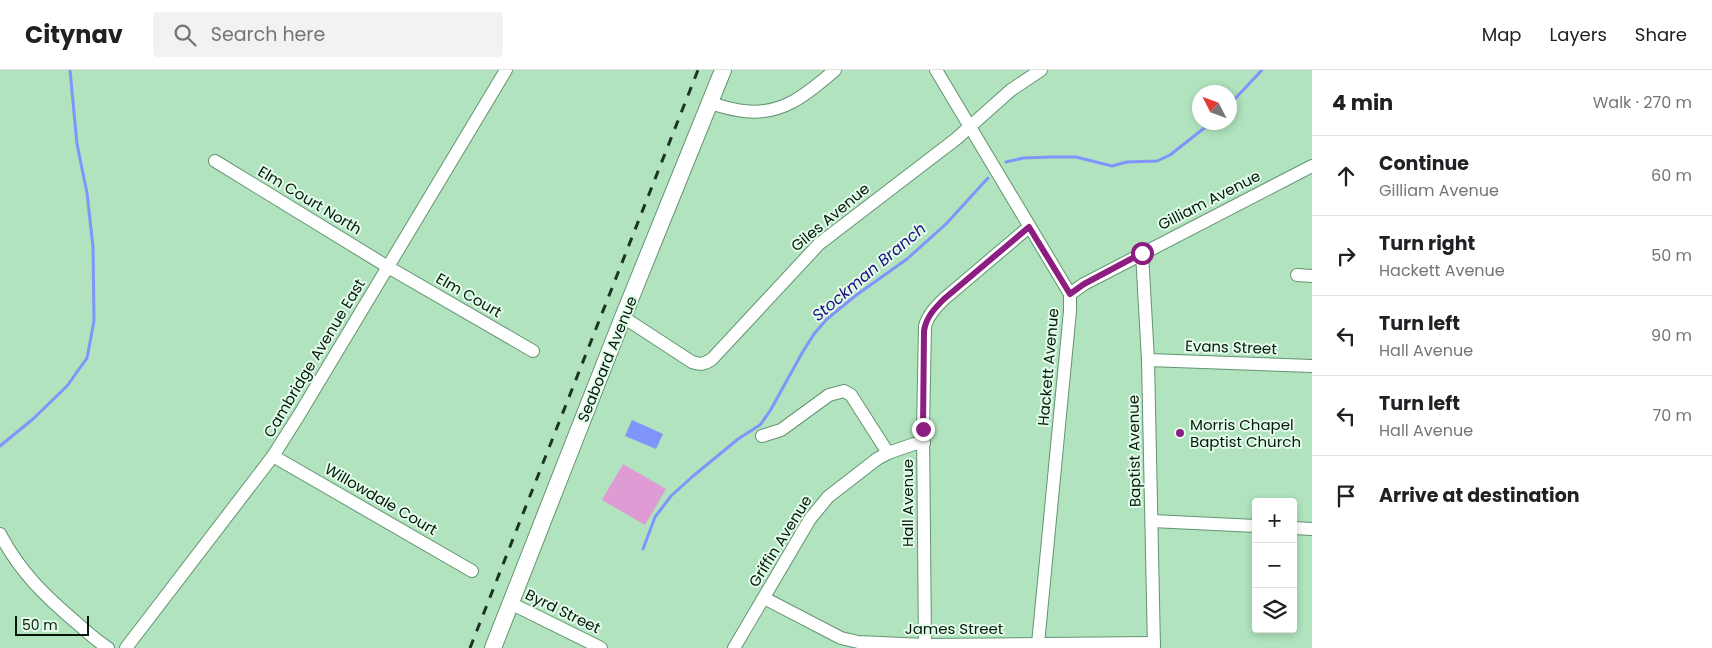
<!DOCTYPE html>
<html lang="en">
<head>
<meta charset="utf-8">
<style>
	:root { --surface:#fff; --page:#f2f2f2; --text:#202124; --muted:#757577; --line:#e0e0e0 }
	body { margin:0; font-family:Poppins,sans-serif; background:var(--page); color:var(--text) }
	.controls { position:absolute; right:15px; bottom:15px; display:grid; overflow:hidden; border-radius:5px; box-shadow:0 2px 8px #0003 }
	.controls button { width:45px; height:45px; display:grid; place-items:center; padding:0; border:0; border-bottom:1px solid var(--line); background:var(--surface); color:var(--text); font:25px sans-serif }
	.compass { position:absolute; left:1192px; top:15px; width:45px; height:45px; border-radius:50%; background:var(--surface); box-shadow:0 2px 8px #0003; rotate:312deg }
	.scale { position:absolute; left:15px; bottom:12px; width:74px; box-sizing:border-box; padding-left:5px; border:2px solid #05180b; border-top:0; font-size:14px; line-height:18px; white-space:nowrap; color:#05180b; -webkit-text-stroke:4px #e3fdea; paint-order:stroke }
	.stop { position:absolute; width:15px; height:15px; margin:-11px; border:4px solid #8d1e81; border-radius:50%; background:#fff }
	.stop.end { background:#8d1e81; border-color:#fff; box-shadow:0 1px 5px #0008 }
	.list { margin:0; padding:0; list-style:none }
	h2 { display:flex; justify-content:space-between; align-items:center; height:65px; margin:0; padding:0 20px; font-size:21px }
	h2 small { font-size:16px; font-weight:400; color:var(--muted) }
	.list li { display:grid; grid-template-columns:32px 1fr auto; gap:15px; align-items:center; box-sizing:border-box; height:80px; padding:0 20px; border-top:1px solid var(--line) }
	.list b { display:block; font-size:19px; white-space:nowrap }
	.list p { margin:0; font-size:16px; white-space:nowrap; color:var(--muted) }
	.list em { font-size:16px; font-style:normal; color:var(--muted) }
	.icon { flex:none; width:28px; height:28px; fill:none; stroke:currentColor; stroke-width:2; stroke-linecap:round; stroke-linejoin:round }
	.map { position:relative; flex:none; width:1312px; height:578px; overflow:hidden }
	header { display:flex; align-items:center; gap:30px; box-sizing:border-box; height:70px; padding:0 25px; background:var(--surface); border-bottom:1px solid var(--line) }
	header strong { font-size:24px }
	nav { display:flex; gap:28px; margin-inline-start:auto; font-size:18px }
	.search { width:350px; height:45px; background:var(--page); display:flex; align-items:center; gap:12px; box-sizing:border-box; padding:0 18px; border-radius:5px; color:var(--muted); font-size:19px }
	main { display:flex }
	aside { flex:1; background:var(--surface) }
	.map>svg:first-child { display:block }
	.green { fill:#df9bd3 }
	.water { fill:#8095fb }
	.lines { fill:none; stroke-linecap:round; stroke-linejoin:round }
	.stream { stroke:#8095fb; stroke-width:3 }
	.minor-casing { stroke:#649472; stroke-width:14 }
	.major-casing { stroke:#649472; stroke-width:18 }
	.minor { stroke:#fff; stroke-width:12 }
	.major { stroke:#fff; stroke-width:16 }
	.rail { stroke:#1c3423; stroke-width:3; stroke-dasharray:9 9; stroke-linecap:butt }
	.route { stroke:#8d1e81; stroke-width:6 }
	.poi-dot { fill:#8d1e81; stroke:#e3fdea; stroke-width:2 }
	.labels { text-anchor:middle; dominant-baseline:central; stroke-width:4; stroke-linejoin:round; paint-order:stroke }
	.street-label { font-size:15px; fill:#05180b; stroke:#e3fdea }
	.poi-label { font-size:15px; fill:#05180b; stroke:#e3fdea; text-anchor:start }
	.water-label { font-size:16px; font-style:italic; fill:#1c0c86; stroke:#e3fdea }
</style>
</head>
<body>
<header>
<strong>Citynav</strong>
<div class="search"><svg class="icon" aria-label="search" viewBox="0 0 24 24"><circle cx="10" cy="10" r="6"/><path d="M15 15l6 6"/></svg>Search here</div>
<nav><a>Map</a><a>Layers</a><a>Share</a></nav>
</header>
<main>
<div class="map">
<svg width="1312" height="578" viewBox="0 0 1312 578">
	<rect width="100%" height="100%" fill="#b0e3be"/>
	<polygon class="green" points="623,394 666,419 645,455 602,430"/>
	<polygon class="water" points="632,350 663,364 656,379 625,366"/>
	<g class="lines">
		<g class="stream">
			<polyline points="1230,34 1262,0"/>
			<polyline points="1006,92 1023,88 1051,87 1076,87 1112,96 1127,92 1157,91 1170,85 1212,52"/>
			<polyline points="0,376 33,349 67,316 87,288 94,251 93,177 87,123 77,74 70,0"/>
			<polyline points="643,479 655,447 671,426 692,407 738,369 760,355 770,341 802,283 814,264 827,249 855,226 907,189 946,154 988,108"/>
		</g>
		<g class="minor-casing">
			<g id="minor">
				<polyline points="936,0 1070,224 1070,241 1038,574"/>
				<path d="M710 33C721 36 732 40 744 41 783 46 808 23 835 0"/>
				<polyline points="215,91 388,197 533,281"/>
				<polyline points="1142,183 1148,290 1154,578"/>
				<polyline points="1297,205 1312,206"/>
				<polyline points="1070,224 1084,214 1312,96"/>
				<path d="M623 247 692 292C701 295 705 294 712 289L819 174 956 69 1011 20 1041 0"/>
				<polyline points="1148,290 1312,296"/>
				<polyline points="762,366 781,360 829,325 844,321 851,325 888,383"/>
				<polyline points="273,386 472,501"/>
				<polyline points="1152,451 1256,456"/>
				<polyline points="1293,458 1312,459"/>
				<path d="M0 464C20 502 45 526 78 554 87 562 97 571 108 578"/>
				<polyline points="764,528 841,568 858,572 925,575 1154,573"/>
				<polyline points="510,533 601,578"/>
				<path d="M925 575 923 359 925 256C928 245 936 237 944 229L1029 157"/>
				<polyline points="126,578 273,386 299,345 506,0"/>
				<polyline points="734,578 810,449 828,427 877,389 888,383 914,374 924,373"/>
			</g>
		</g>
		<g class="major-casing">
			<polyline id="major" points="493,578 623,247 723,0"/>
		</g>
		<use href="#minor" class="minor"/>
		<use href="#major" class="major"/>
		<polyline class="rail" points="470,578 698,0"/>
	</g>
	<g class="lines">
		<path class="route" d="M923 359 924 261C926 247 935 238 944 229L1029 157 1070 224 1084 214 1142 183"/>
	</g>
	<circle class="poi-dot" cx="1180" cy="363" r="5"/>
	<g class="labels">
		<g class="street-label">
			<text transform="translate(310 130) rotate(31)">Elm Court North</text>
			<text transform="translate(1209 130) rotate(-27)">Gilliam Avenue</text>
			<text transform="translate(830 147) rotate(-40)">Giles Avenue</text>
			<text transform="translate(469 225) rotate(30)">Elm Court</text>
			<text transform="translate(1231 277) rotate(2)">Evans Street</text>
			<text transform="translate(314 288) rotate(-59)">Cambridge Avenue East</text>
			<text transform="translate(607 289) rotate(-68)">Seaboard Avenue</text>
			<text transform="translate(1048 297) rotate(-85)">Hackett Avenue</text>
			<text transform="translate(1134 381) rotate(-91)">Baptist Avenue</text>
			<text transform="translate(381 429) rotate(30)">Willowdale Court</text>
			<text transform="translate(907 433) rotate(-90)">Hall Avenue</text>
			<text transform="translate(780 471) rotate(-58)">Griffin Avenue</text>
			<text transform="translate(563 541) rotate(26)">Byrd Street</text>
			<text x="954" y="558">James Street</text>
		</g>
		<g class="poi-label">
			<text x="1190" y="354">Morris Chapel<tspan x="1190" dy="17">Baptist Church</tspan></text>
		</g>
		<g class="water-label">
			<text transform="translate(869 202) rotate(-40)">Stockman Branch</text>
		</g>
	</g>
</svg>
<div class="controls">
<button>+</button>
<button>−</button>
<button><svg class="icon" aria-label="layers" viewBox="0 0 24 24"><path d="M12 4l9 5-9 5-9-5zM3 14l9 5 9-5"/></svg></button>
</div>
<svg class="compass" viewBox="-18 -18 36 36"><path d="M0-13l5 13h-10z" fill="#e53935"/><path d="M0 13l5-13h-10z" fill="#757577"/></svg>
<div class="scale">50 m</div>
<div class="stop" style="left:1142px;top:183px"></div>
<div class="stop end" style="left:923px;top:359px"></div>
</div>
<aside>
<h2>4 min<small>Walk · 270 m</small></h2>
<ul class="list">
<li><svg class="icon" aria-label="ahead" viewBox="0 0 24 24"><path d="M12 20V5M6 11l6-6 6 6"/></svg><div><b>Continue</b><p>Gilliam Avenue</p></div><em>60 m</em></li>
<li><svg class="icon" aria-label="right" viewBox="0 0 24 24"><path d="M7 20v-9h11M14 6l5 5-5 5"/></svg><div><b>Turn right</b><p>Hackett Avenue</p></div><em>50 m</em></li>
<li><svg class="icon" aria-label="left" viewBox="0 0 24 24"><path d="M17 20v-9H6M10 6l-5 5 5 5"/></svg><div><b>Turn left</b><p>Hall Avenue</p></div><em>90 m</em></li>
<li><svg class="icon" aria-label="left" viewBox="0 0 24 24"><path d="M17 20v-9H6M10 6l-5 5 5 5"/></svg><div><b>Turn left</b><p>Hall Avenue</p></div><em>70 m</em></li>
<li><svg class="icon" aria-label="arrive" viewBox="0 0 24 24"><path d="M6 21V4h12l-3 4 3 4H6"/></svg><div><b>Arrive at destination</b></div></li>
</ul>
</aside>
</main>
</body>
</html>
